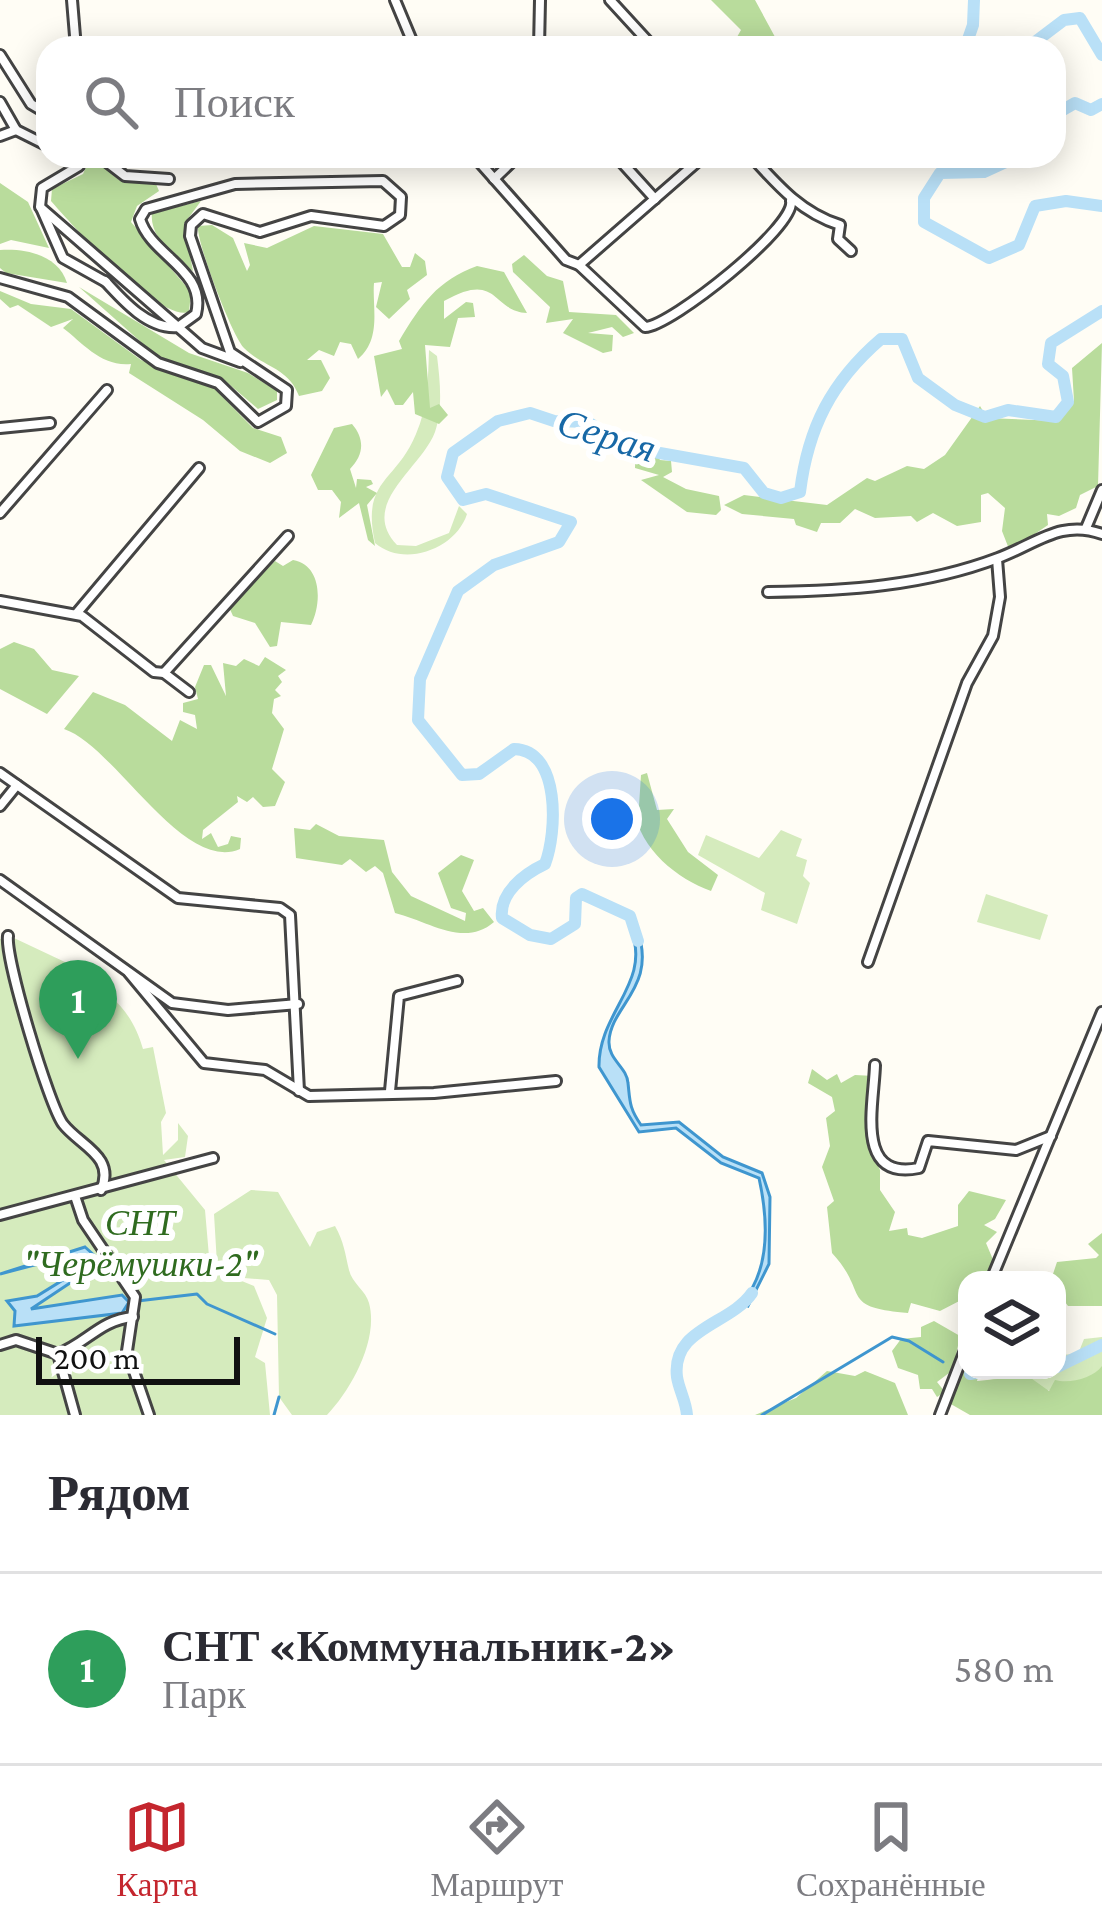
<!DOCTYPE html>
<html lang="ru">
<head>
<meta charset="utf-8">
<style>
	:root { --surface:#fff; --page:#f7f7f7; --text:#2b2b33; --muted:#7c7c81; --line:#e1e1e2; --accent:#c4262e }
	body { margin:0; font-family:"Crimson Pro",serif; background:var(--page); color:var(--text) }
	.controls { position:absolute; right:36px; bottom:36px; display:grid; overflow:hidden; border-radius:24px; box-shadow:0 6px 30px #0003 }
	.controls button { width:108px; height:108px; display:grid; place-items:center; padding:0; border:0; border-bottom:3px solid var(--line); background:var(--surface); color:var(--text); font:60px sans-serif }
	.scale { position:absolute; left:36px; bottom:30px; width:204px; box-sizing:border-box; padding-left:12px; border:6px solid #111; border-top:0; font-size:33px; line-height:42px; white-space:nowrap; color:#111; -webkit-text-stroke:9px #fff; paint-order:stroke }
	.you { position:absolute; left:612px; top:819px; width:42px; height:42px; margin:-30px; border:9px solid #fff; border-radius:50%; background:#1a73e8; box-shadow:0 0 0 18px #1a73e833 }
	.badge { display:grid; place-items:center; width:78px; height:78px; border-radius:50%; background:var(--accent); color:#fff; font-size:39px; font-weight:700 }
	.pin { position:absolute; translate:-50% -99px; filter:drop-shadow(0 3px 6px #0008) }
	.pin::after { content:''; position:absolute; top:63px; width:42px; height:36px; background:inherit; clip-path:polygon(0 0,100% 0,50% 100%) }
	.list { margin:0; padding:0; list-style:none }
	h2 { display:flex; justify-content:space-between; align-items:center; height:156px; margin:0; padding:0 48px; font-size:51px }
	h2 small { font-size:39px; font-weight:400; color:var(--muted) }
	.list li { display:grid; grid-template-columns:78px 1fr auto; gap:36px; align-items:center; box-sizing:border-box; height:192px; padding:0 48px; border-top:3px solid var(--line) }
	.list b { display:block; font-size:45px; white-space:nowrap }
	.list p { margin:0; font-size:39px; white-space:nowrap; color:var(--muted) }
	.list em { font-size:39px; font-style:normal; color:var(--muted) }
	.icon { flex:none; width:66px; height:66px; fill:none; stroke:currentColor; stroke-width:2; stroke-linecap:round; stroke-linejoin:round }
	.map { position:relative; flex:none; width:1102px; height:1415px; overflow:hidden }
	.search { position:absolute; background:var(--surface); box-shadow:0 6px 30px #0003; left:36px; right:36px; top:36px; height:132px; display:flex; align-items:center; gap:30px; box-sizing:border-box; padding:0 42px; border-radius:36px; color:var(--muted); font-size:45px }
	.sheet { height:348px; background:var(--surface) }
	nav { display:flex; justify-content:space-around; align-items:center; box-sizing:border-box; height:168px; border-top:3px solid var(--line); background:var(--surface); font-size:33px; color:var(--muted) }
	nav a { display:grid; justify-items:center; gap:6px }
	nav .on { color:var(--accent) }
	.map>svg:first-child { display:block }
	.green { fill:#d5ebbd }
	.forest { fill:#b9dc9c }
	.water { fill:#b9e0f7; stroke:#3f96cf; stroke-width:3 }
	.lines { fill:none; stroke-linecap:round; stroke-linejoin:round }
	.stream { stroke:#3f96cf; stroke-width:3 }
	.river { stroke:#b9e0f7; stroke-width:12 }
	.minor-casing { stroke:#444; stroke-width:14 }
	.minor { stroke:#fff; stroke-width:8 }
	.labels { text-anchor:middle; dominant-baseline:central; stroke-width:12; stroke-linejoin:round; paint-order:stroke }
	.park-label { font-size:36px; font-style:italic; fill:#2f6b1f; stroke:#fff }
	.water-label { font-size:39px; font-style:italic; fill:#1768a6; stroke:#fff }
</style>
</head>
<body>
<div class="map">
<svg width="1102" height="1415" viewBox="0 0 1102 1415">
	<rect width="100%" height="100%" fill="#fffdf5"/>
	<g class="green">
		<path d="M429 350 437 356C440 380 443 409 435 432 421 469 358 504 397 545L416 546 449 533 459 506 467 514C456 549 404 568 375 543 361 479 396 483 416 434 428 407 428 379 429 350Z"/>
		<polygon points="781,830 802,839 796,856 807,860 803,876 810,883 797,924 761,910 765,893 698,855 706,835 759,858"/>
		<polygon points="986,894 1048,915 1040,940 977,922"/>
		<path d="M14 938 67 963 65 973 79 983 85 977C115 997 133 1014 143 1049L153 1047 166 1113 161 1122 163 1155 178 1140V1123L188 1136 185 1157 164 1160 205 1210 210 1268 254 1286 267 1318 255 1357 265 1363 270 1415H0V939Z"/>
		<path d="M251 1190 278 1192 310 1247 317 1232 335 1226C344 1242 345 1253 349 1270 352 1283 366 1291 369 1303 379 1340 351 1390 327 1415H292L279 1397 277 1295 269 1280 244 1278 217 1264 214 1214Z"/>
		<polygon points="1102,1337 1102,1380 1045,1391 976,1376 976,1370 1057,1370 1057,1355 1078,1354 1084,1339"/>
	</g>
	<g class="forest">
		<polygon points="711,0 755,0 781,48 746,48 737,37 741,30"/>
		<path d="M91 156 119 180 156 184 159 191 137 206 131 222 191 292 189 312C159 322 72 225 51 201L52 189 83 174Z"/>
		<polygon points="0,183 28,202 49,248 11,240 0,244"/>
		<path d="M201 201 184 224 193 271C174 259 149 236 152 213Z"/>
		<path d="M212 225 233 238 247 271 250 265 244 243 267 248 314 226 383 234 402 267H410L415 253 425 261 427 275 407 290 410 299 389 319 376 307 382 282 374 283C372 307 382 339 358 359L351 344 340 342 334 356 319 350 307 360H321L330 378 322 391 299 396C288 367 264 368 244 348 232 336 196 241 198 226Z"/>
		<path d="M0 250C27 248 59 256 67 283L6 273 0 268Z"/>
		<polygon points="524,255 547,276 563,281 569,312 616,315 634,333 623,337 612,327 588,333 613,335 612,351 603,353 563,333 573,319 546,323 550,307 513,272 512,264"/>
		<path d="M477 266 504 272 527 313C491 311 499 270 444 301V319L466 302 473 303 475 317 458 318 450 347 425 345 430 408 439 404 448 415 439 424 415 414 413 392 403 405H395L387 389 381 397 374 356 402 349 399 341C421 304 438 280 477 266Z"/>
		<polygon points="79,287 189,353 248,373 277,391 277,400 258,409 223,379 159,358"/>
		<path d="M0 291 31 304 71 309 141 360 212 386 253 428 281 437 287 453 270 463 240 451 203 420 129 373 131 364C101 367 83 343 63 328L73 319 51 327 18 305 10 308 0 299Z"/>
		<polygon points="1102,343 1098,486 1080,495 1076,508 1059,516 1047,514 1048,525 1014,548 1009,549 1002,531 1005,508 988,493 981,495 981,522 957,526 933,513 917,522 911,516 875,518 855,509 840,523 821,523 817,532 796,525 794,519 742,514 724,505 744,495 827,505 867,478 875,481 907,466 924,469 945,455 980,406 987,418 1058,421 1062,406 1074,401 1072,368"/>
		<path d="M352 424C365 439 364 455 350 469L356 488 357 479 371 480 373 484 366 487 377 493 367 505 375 546 368 540 359 503 339 518 341 502 332 490H318L311 475 334 428Z"/>
		<polygon points="636,437 650,441 660,460 671,461 672,472 663,477 686,489 719,496 721,510 716,515 687,512 641,480 659,475 635,468"/>
		<path d="M293 560C322 565 322 603 311 625L281 622 277 646 270 647 255 623 233 616 229 607 275 561 283 566Z"/>
		<polygon points="14,642 34,649 52,670 79,676 47,714 0,689 0,649"/>
		<path d="M265 657 286 670 278 676 282 682 275 690 281 696 274 699 272 713 284 729 272 769 285 782 275 806 263 807 253 797 247 802 237 796 238 802 203 830 202 839 211 833 218 847 228 844 231 836 241 838 240 849C183 874 114 745 64 729L93 692 125 705 172 741 180 720 197 729 195 715 183 712V703L198 699 195 687 204 665H211L226 696 223 663 236 666 244 659 259 666Z"/>
		<path d="M647 773 657 810 674 809 667 819 688 852 718 875 711 891C678 879 640 850 634 809L639 806 641 775Z"/>
		<path d="M316 824 339 836 384 840 392 872 411 896 465 921 466 913 451 908 438 873 461 855 474 860 462 891 474 911 483 908 494 922C464 948 428 921 395 913L383 873 375 866 366 872 350 859 342 865 296 858 294 828 310 830Z"/>
		<path d="M812 1069 827 1080 837 1074 841 1083 855 1075 874 1076 876 1117 869 1146 880 1170V1190L895 1212 889 1231 907 1228 908 1235 922 1238 958 1226V1205L969 1191 1006 1200 995 1219 984 1225 997 1232 986 1243 994 1262 984 1280H967V1297L940 1311 911 1303 908 1313C838 1307 870 1294 832 1253L827 1207 834 1201 822 1167 830 1146 826 1118 835 1111 832 1097 808 1083Z"/>
		<polygon points="1102,1233 1102,1306 1068,1306 1057,1291 1057,1280 1051,1280 1057,1262 1096,1258 1099,1255 1088,1244"/>
		<polygon points="934,1321 960,1336 953,1370 937,1382 945,1392 937,1397 932,1389 920,1389 918,1375 898,1368 892,1351 901,1339 921,1337 921,1327"/>
		<path d="M967 1361V1370H980L977 1381 1028 1376 1049 1391 1055 1380C1070 1384 1093 1378 1102 1366V1415H970L949 1403Z"/>
		<polygon points="827,1371 855,1376 865,1371 895,1383 908,1415 755,1415 796,1398"/>
	</g>
	<g class="water">
		<path d="M637 929C658 987 611 1005 609 1041 608 1060 627 1067 628 1083 630 1101 629 1108 641 1125L679 1122 723 1157 762 1173 770 1197 769 1264 748 1306 742 1303C771 1269 768 1219 759 1178L721 1163 676 1128 639 1132 599 1067C598 1012 652 983 631 930Z"/>
		<polygon points="85,1247 95,1256 88,1271 31,1309 122,1295 129,1302 122,1313 14,1326 15,1311 7,1301 37,1296 66,1278 67,1267 42,1263 0,1274"/>
	</g>
	<g class="lines">
		<g class="stream">
			<polyline points="129,1302 197,1294 207,1304 275,1334"/>
			<polyline points="274,1415 279,1397"/>
			<polyline points="762,1415 892,1337 909,1341 943,1362"/>
		</g>
		<g class="river">
			<polyline points="965,48 973,25 974,0"/>
			<polyline points="1027,48 1064,20 1080,18 1102,55"/>
			<polyline points="1054,115 1075,103 1091,110 1102,104"/>
			<polyline points="1019,156 984,172 940,173 924,198 924,222 989,258 1019,245 1035,206 1066,201 1102,206"/>
			<path d="M638 941 630 916 582 894 576 898 575 924 551 939 530 935 502 918C499 893 524 874 545 864 557 833 561 750 514 749L479 774 462 775 418 720 420 679 458 591 494 565 559 542 571 522 486 494 463 500 447 477 453 453 498 421 530 413 554 421 588 422 626 447 744 468 764 493 781 498 800 492C808 428 831 382 881 339H902L918 378 955 405 985 417 1008 410 1056 417 1068 402 1063 376 1048 364 1051 343 1102 311"/>
			<polyline points="1057,1367 1102,1345"/>
			<polyline points="970,1374 996,1370"/>
			<path d="M687 1415C686 1401 679 1390 677 1377 671 1328 730 1325 752 1293"/>
		</g>
		<g class="minor-casing">
			<g id="minor">
				<polyline points="72,0 76,48"/>
				<polyline points="395,0 415,48"/>
				<polyline points="610,0 654,48"/>
				<polyline points="539,48 540,0"/>
				<polyline points="0,55 31,104 48,114"/>
				<polyline points="0,102 16,130 48,146"/>
				<polyline points="0,136 16,130"/>
				<polyline points="99,156 125,176 169,179"/>
				<polyline points="474,156 566,260 579,265"/>
				<polyline points="616,156 655,199"/>
				<path d="M704 156 579 265 645 327C671 326 796 227 791 201"/>
				<path d="M751 156C779 187 802 213 840 225L838 239 851 251"/>
				<polyline points="494,179 518,156"/>
				<polyline points="41,208 63,258 106,282"/>
				<path d="M0 278 68 297 158 363 218 383 258 422 286 406 287 390 230 352 190 236 191 225 203 214 260 232 311 216 384 226 400 215 401 197 383 181 235 184 146 209 140 219C151 256 207 270 196 314L178 327 40 207 42 188 79 166 71 156"/>
				<path d="M105 281C123 301 149 330 178 327L202 348 240 362"/>
				<polyline points="0,428 50,423"/>
				<polyline points="0,513 107,390"/>
				<polyline points="1086,528 1102,490"/>
				<path d="M768 592C846 591 924 586 998 558 1036 544 1061 519 1102 534"/>
				<polyline points="0,601 82,616 154,672 164,673 288,536"/>
				<polyline points="76,614 199,468"/>
				<polyline points="164,673 189,692"/>
				<polyline points="0,773 178,898 280,908 290,915 299,1091"/>
				<polyline points="0,806 17,785"/>
				<polyline points="0,880 172,1003 228,1010 298,1004"/>
				<path d="M8 936C5 959 49 1105 63 1124 80 1146 116 1156 101 1190"/>
				<polyline points="868,962 967,683 993,636 1000,597 997,559"/>
				<polyline points="129,973 204,1063 265,1070 309,1096 434,1093 556,1081"/>
				<path d="M875 1065C874 1104 854 1181 919 1168L928 1141 1016 1150 1051 1136"/>
				<polyline points="390,1091 399,996 457,981"/>
				<polyline points="75,1196 83,1220 135,1297 127,1351 149,1415"/>
				<polyline points="0,1215 213,1158"/>
				<polyline points="991,1280 1102,1012"/>
				<polyline points="0,1345 16,1340 58,1354"/>
				<path d="M75 1415 58 1354C87 1343 100 1320 133 1317"/>
				<polyline points="940,1415 967,1345"/>
			</g>
		</g>
		<use href="#minor" class="minor"/>
	</g>
	<g class="labels">
		<g class="park-label">
			<text x="140" y="1223">СНТ<tspan x="140" dy="41">"Черёмушки-2"</tspan></text>
		</g>
		<g class="water-label">
			<text transform="translate(607 435) rotate(17)">Серая</text>
		</g>
	</g>
</svg>
<div class="controls">
<button><svg class="icon" aria-label="layers" viewBox="0 0 24 24"><path d="M12 4l9 5-9 5-9-5zM3 14l9 5 9-5"/></svg></button>
</div>
<div class="scale">200 m</div>
<div class="you"></div>
<div class="pin badge" style="left:78px;top:1059px;background:#2e9e5b">1</div>
<div class="search"><svg class="icon" aria-label="search" viewBox="0 0 24 24"><circle cx="10" cy="10" r="6"/><path d="M15 15l6 6"/></svg>Поиск</div>
</div>
<section class="sheet">
<h2>Рядом<small></small></h2>
<ul class="list">
<li><span class="badge" style="background:#2e9e5b">1</span><div><b>СНТ «Коммунальник-2»</b><p>Парк</p></div><em>580 m</em></li>
</ul>
</section>
<nav>
<a class="on"><svg class="icon" aria-label="map" viewBox="0 0 24 24"><path d="M3 6l6-2 6 2 6-2v14l-6 2-6-2-6 2zM9 4v14M15 6v14"/></svg>Карта</a>
<a><svg class="icon" aria-label="directions" viewBox="0 0 24 24"><path d="M12 3l9 9-9 9-9-9zM9 14v-3h6M13 9l2 2-2 2"/></svg>Маршрут</a>
<a><svg class="icon" aria-label="saved" viewBox="0 0 24 24"><path d="M7 4h10v16l-5-4-5 4z"/></svg>Сохранённые</a>
</nav>
</body>
</html>
